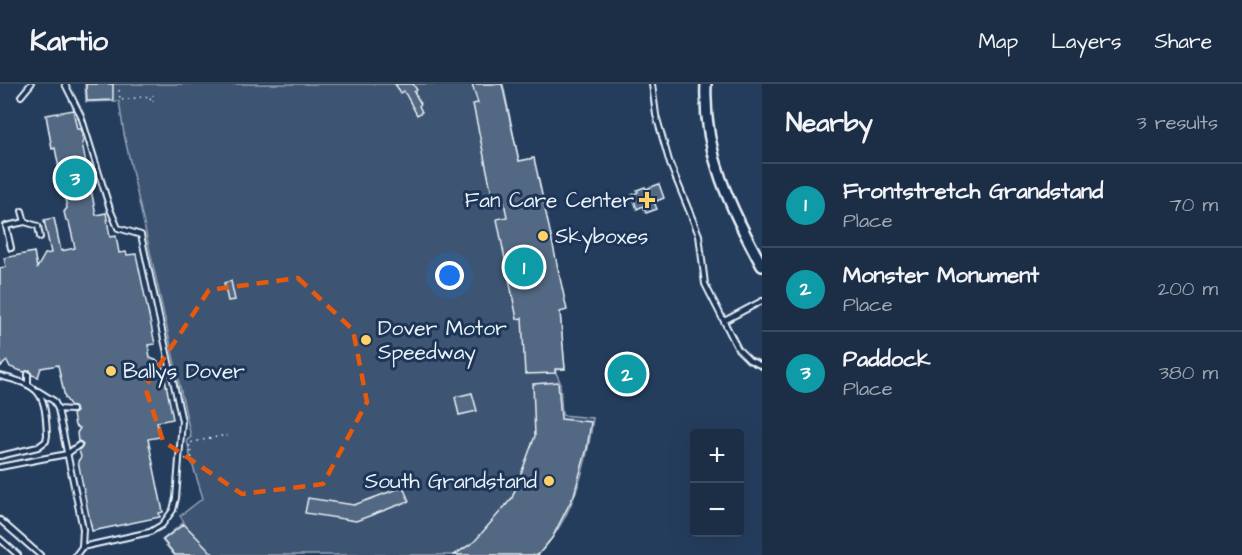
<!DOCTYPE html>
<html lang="en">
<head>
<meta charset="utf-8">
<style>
	:root { --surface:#1c2e46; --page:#293a51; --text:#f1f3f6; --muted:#a0a8b3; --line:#3a4a5f; --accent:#ffd166 }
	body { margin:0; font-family:"Architects Daughter",sans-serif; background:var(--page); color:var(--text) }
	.controls { position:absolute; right:18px; bottom:18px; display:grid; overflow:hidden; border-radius:6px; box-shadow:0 6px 24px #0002 }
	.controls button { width:54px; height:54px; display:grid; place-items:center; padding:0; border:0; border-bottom:2px solid var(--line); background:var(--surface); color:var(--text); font:30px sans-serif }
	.you { position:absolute; left:450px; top:192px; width:21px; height:21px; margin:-15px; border:4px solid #fff; border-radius:50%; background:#1a73e8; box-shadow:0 0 0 9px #1a73e833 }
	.badge { display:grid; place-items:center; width:39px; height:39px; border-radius:50%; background:var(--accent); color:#fff; font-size:20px; font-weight:700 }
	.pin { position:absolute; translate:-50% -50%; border:3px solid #fff; box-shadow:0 2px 6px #0006 }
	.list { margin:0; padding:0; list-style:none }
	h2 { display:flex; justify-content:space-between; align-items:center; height:78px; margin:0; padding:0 24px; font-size:26px }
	h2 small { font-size:20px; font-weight:400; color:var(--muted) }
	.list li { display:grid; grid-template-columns:39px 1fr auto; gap:18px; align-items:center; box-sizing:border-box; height:84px; padding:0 24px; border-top:2px solid var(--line) }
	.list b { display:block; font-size:22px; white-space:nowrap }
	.list p { margin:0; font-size:20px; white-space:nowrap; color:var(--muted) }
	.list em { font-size:20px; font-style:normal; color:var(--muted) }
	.map { position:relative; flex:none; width:762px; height:471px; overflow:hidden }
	header { display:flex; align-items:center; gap:36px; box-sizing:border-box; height:84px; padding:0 30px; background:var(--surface); border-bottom:2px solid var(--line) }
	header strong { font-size:28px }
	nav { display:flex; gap:33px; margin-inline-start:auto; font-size:21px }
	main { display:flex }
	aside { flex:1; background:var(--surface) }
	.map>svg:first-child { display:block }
	.green { fill:#3e5472; stroke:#93a2b5; stroke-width:1.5 }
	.building { fill:#536782; stroke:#e8f1f8; stroke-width:1.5 }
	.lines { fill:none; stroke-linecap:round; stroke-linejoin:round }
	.service-casing { stroke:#e8f1f8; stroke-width:8 }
	.tertiary-casing { stroke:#e8f1f8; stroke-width:14 }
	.path { stroke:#e8f1f8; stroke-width:1.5; stroke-dasharray:1.5 4.5; stroke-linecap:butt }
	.service { stroke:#1d3557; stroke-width:4 }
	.tertiary { stroke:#1d3557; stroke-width:9 }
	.marked { fill:none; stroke:#e8590c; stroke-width:4.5; stroke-dasharray:12 8; stroke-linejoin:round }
	.poi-dot { fill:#ffd166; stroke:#1d3557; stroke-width:2 }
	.labels { text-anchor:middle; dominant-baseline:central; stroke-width:6; stroke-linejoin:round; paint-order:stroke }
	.poi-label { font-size:21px; fill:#e8f1f8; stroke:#1d3557; text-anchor:start }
</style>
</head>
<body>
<header>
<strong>Kartio</strong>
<nav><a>Map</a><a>Layers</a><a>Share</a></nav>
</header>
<main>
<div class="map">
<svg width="762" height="471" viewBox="0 0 762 471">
	<rect width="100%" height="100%" fill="#253d5d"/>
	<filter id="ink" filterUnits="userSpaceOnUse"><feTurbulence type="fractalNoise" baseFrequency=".0167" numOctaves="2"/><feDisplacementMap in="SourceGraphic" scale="12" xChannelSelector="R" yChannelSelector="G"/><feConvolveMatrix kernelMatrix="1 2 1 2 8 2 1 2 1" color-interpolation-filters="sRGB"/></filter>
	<g filter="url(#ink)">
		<path class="green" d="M85 0H503L519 77 560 228 565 285 555 286 560 298 562 331 593 334C587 382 572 436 538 471H174L162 456 184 438 180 432 203 414 191 376 187 356 191 353 124 50 119 17 86 18Z"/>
		<g class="building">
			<polygon points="86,0 113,0 113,16 87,17"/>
			<polygon points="395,0 413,0 417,6 414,8 421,20 419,22 422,28 417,31 404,7 401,9"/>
			<polygon points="472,0 502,0 519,77 534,74 567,226 560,228 565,285 555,285 555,289 525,290 522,234 517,235 497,135 507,133 504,118 494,120 473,20 478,19"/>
			<polygon points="73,26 77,45 81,45 83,58 82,59 96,131 106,129 110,153 116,152 119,169 126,168 127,171 136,170 155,260 148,261 150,274 158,277 158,281 162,280 173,335 157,338 160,353 148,355 163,428 159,429 160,433 92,447 78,377 81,373 79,366 83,361 81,358 78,357 77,349 80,344 75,342 73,330 76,328 75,324 71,322 65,314 58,281 41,284 38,293 32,291 30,286 24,288 10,283 7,277 0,283 0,184 6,183 4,174 34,168 37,184 45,170 51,169 44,136 54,134 61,167 75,164 69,138 66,136 64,128 67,124 55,64 52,65 46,31"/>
			<polygon points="659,100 664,114 654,118 657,125 646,129 643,122 637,125 632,111 638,108 637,106 645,103 646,105"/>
			<polygon points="231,197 235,216 228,217 224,199"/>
			<polygon points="558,298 561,335 591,338 587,364 574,411 552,454 538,471 454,471 474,458 512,414 535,352 533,300"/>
			<polygon points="472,309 477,327 459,331 455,313"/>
			<polygon points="403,403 409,417 356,437 305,429 308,414 354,421"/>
			<polygon points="184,440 214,471 175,471 163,456"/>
		</g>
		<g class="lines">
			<g class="service-casing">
				<g id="service">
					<polyline points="65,0 81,32 110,125 118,144 141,151 182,337 176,414 173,426 162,441 150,448 82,463"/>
					<polyline points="652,0 656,31 670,80 699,151 705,200 738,265 749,276 762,282"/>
					<polyline points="21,12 31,0"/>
					<polyline points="25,138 38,142 40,153"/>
					<polyline points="11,164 6,142 25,138 22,127"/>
					<polyline points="724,237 762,217"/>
					<polyline points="28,290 28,301"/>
					<path d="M0 292C42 302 45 309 47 351L46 357 38 363 0 372"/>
					<polyline points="38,307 54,317 58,325 83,445 82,463 76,471"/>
					<polyline points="58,325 72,326"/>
					<polyline points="0,383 67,370 79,361"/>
					<polyline points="0,436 40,471"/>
					<polyline points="0,455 18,471"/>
				</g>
			</g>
			<g class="tertiary-casing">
				<path id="tertiary" d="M706 0C703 70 730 122 762 182"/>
			</g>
			<g class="path">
				<polyline points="119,6 120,16 150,12 151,18 153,17 153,11"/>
				<polyline points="185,375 192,373 189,359 226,351 228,356"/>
			</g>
			<use href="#service" class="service"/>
			<use href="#tertiary" class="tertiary"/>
		</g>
	</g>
	<path class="marked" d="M298 194 353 246 367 318 323 400 242 410 163 357 145 303 209 206Z"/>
	<g class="poi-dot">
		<path d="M644 107h6v6h6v6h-6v6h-6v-6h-6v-6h6z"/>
		<circle cx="543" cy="152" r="6"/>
		<circle cx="366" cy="256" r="6"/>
		<circle cx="111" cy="287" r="6"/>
		<circle cx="549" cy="397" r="6"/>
	</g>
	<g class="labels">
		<g class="poi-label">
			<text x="634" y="116" text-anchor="end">Fan Care Center</text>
			<text x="555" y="152">Skyboxes</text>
			<text x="378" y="244">Dover Motor<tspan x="378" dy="24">Speedway</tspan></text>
			<text x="123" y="287">Ballys Dover</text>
			<text x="537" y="397" text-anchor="end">South Grandstand</text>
		</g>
	</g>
</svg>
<div class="controls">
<button>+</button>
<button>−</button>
</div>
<div class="you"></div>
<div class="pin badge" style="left:524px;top:183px;background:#0f9aa8">1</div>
<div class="pin badge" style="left:627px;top:290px;background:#0f9aa8">2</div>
<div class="pin badge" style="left:75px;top:94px;background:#0f9aa8">3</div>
</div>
<aside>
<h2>Nearby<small>3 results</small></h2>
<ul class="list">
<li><span class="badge" style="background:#0f9aa8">1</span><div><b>Frontstretch Grandstand</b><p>Place</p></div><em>70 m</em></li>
<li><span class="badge" style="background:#0f9aa8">2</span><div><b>Monster Monument</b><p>Place</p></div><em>200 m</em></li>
<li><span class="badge" style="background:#0f9aa8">3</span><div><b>Paddock</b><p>Place</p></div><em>380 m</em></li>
</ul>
</aside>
</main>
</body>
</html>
